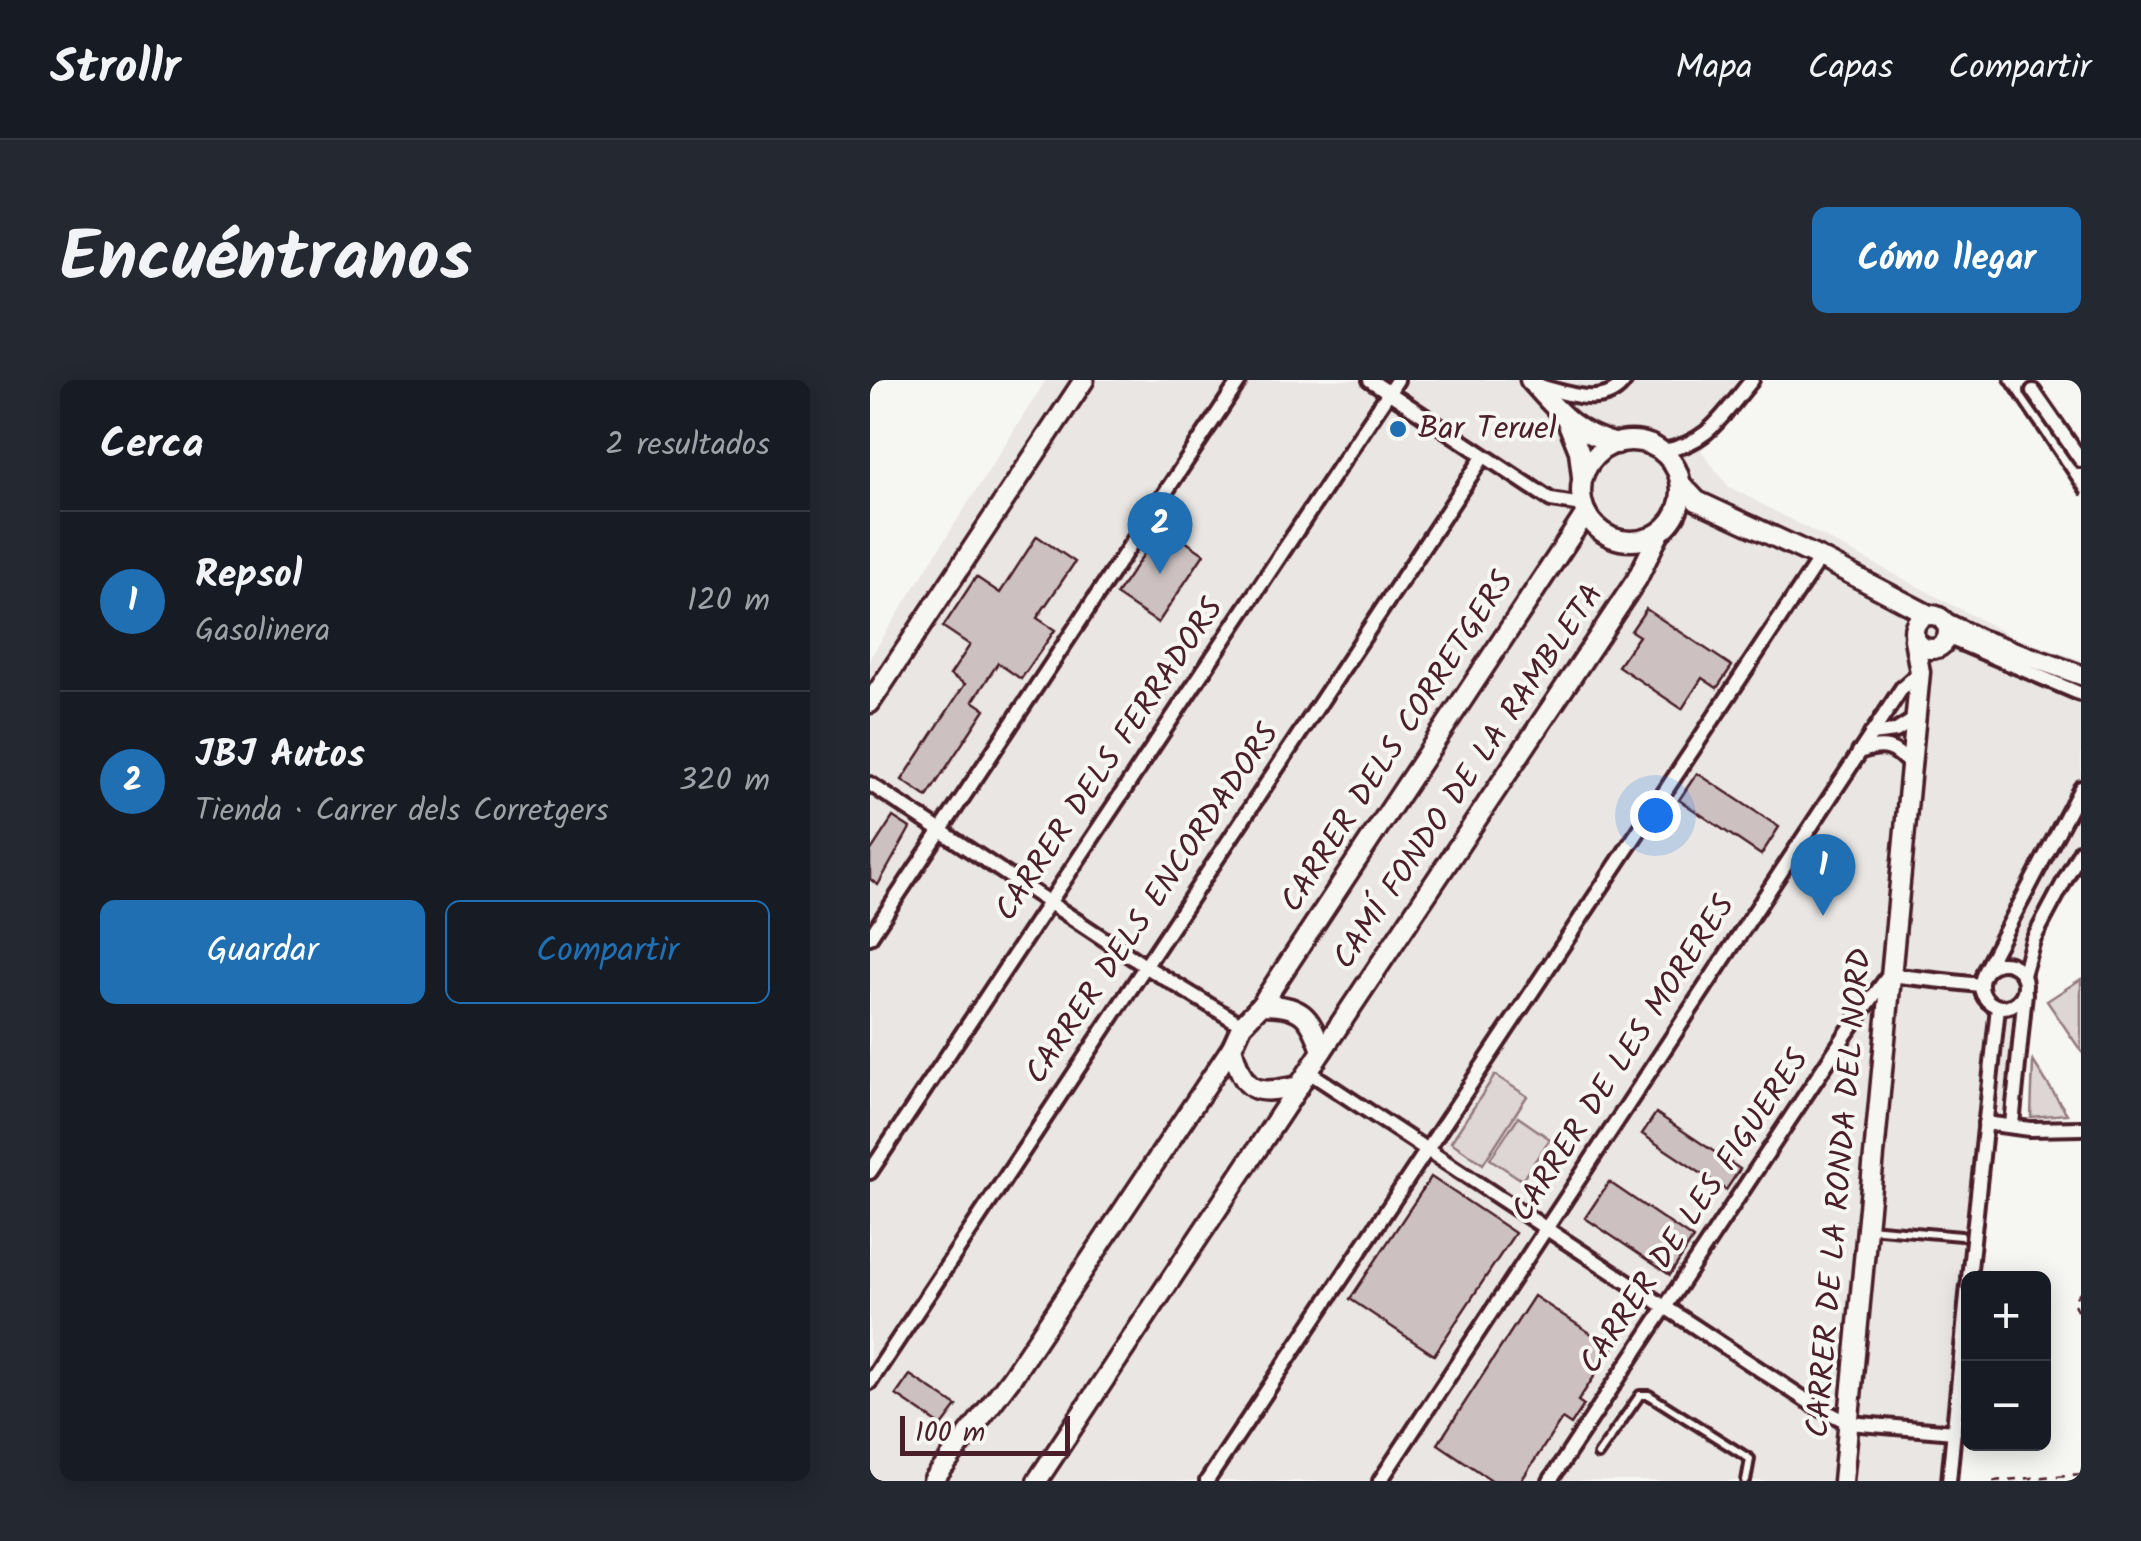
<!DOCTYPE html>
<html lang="es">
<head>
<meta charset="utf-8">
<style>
	:root { --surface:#171b24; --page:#242831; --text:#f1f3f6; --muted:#9ea1a6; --line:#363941; --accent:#1f6fb2 }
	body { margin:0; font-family:Kalam,sans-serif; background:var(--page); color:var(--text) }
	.controls { position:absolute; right:30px; bottom:30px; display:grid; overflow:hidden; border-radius:15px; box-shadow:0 5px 25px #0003 }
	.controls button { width:90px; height:90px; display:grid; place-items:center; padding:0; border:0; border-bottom:2px solid var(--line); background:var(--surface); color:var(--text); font:50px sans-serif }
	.scale { position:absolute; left:30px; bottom:25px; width:170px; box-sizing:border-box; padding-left:10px; border:5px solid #4a1f2b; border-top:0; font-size:28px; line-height:35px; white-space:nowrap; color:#4a1f2b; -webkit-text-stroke:8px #f6f6f2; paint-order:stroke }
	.you { position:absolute; left:785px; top:435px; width:35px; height:35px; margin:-25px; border:8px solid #fff; border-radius:50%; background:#1a73e8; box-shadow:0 0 0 15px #1a73e833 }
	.badge { display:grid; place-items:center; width:65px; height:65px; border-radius:50%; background:var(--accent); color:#fff; font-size:32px; font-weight:700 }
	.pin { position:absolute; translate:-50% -82px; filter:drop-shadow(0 2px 5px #0008) }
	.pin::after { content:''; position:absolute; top:52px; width:35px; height:30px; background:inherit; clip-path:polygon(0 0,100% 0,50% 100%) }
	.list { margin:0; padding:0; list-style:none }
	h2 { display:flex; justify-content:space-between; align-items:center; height:130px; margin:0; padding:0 40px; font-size:42px }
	h2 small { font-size:32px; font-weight:400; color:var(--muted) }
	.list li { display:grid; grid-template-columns:65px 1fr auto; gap:30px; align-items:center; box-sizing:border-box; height:180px; padding:0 40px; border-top:2px solid var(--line) }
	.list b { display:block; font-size:38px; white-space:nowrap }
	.list p { margin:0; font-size:32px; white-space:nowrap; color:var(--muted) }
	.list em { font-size:32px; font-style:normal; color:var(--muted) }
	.actions { display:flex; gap:20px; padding:30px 40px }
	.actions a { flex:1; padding:22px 0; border:2px solid var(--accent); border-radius:15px; text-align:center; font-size:35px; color:var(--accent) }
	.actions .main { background:var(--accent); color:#fff }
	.map { position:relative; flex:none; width:1211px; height:1101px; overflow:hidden; border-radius:15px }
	header { display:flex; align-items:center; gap:60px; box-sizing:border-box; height:140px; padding:0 50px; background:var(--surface); border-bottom:2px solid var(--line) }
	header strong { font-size:48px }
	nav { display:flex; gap:55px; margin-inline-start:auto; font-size:35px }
	.intro { display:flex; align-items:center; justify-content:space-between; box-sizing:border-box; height:240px; padding:0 60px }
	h1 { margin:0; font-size:70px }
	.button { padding:25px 45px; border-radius:15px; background:var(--accent); color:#fff; font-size:35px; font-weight:700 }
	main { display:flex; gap:60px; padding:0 60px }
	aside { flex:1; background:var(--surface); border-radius:15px; box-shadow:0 5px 25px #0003 }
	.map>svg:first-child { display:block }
	.built { fill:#e9e6e3 }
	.green { fill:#ddd6d5; stroke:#947a80; stroke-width:2.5 }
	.building { fill:#ccc1c0; stroke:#4a1f2b; stroke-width:2.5 }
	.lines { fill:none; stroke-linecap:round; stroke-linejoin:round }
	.service-casing { stroke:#4a1f2b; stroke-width:14 }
	.minor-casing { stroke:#4a1f2b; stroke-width:20 }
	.tertiary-casing { stroke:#4a1f2b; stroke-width:25 }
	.path { stroke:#4a1f2b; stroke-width:2.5; stroke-dasharray:8 8; stroke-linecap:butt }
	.service { stroke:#f6f6f2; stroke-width:6 }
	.minor { stroke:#f6f6f2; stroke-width:12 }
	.tertiary { stroke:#f6f6f2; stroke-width:18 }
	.rail { stroke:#4a1f2b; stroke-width:4 }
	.poi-dot { fill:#1f6fb2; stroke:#f6f6f2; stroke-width:4 }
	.labels { text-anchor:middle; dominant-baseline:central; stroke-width:8; stroke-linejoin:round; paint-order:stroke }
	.poi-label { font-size:32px; fill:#4a1f2b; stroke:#f6f6f2; text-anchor:start }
	.street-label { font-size:32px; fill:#4a1f2b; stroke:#f6f6f2 }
</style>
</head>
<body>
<header>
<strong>Strollr</strong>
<nav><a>Mapa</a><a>Capas</a><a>Compartir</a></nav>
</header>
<div class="intro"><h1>Encuéntranos</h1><a class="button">Cómo llegar</a></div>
<main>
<aside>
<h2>Cerca<small>2 resultados</small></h2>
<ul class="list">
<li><span class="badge">1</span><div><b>Repsol</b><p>Gasolinera</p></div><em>120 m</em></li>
<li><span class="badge">2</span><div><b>JBJ Autos</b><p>Tienda · Carrer dels Corretgers</p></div><em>320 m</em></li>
</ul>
<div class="actions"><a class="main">Guardar</a><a>Compartir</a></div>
</aside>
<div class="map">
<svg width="1211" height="1101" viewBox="0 0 1211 1101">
	<rect width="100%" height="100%" fill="#f6f6f2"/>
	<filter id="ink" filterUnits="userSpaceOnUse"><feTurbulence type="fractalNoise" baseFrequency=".01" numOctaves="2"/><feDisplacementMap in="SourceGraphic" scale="20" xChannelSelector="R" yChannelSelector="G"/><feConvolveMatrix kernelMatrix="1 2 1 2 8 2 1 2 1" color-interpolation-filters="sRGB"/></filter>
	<g filter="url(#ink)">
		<polygon class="built" points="176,0 891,0 831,71 859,107 1143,257 1211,280 1211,485 1163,582 1145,749 1116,747 1082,1101 0,1101 0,278"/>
		<g class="green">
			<polygon points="1211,599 1211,671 1177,621"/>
			<polygon points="1163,681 1197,734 1161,737"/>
			<polygon points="625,695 657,716 613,784 581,762"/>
			<polygon points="648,737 680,759 652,800 620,779"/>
		</g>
		<g class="building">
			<polygon points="293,146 334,174 288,243 246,215"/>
			<polygon points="167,156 205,182 167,238 185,250 151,299 128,283 103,321 115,329 57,417 32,400 95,304 80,295 100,265 73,247 106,197 130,213"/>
			<polygon points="776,229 862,286 847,308 832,298 812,329 748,286 769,256 761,251"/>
			<polygon points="827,393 909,447 891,475 809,420"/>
			<polygon points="23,437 40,448 8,505 0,499 0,472"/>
			<polygon points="786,733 870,789 856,810 772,754"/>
			<polygon points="561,797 645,853 564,975 480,919"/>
			<polygon points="739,802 823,859 800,895 715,838"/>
			<polygon points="664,916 743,968 708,1021 714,1025 701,1045 692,1039 651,1101 623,1101 568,1064"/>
			<polygon points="40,995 87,1026 72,1046 26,1015"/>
		</g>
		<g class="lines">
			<g class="service-casing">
				<g id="service">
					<polyline points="998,848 1091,856"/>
					<polyline points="728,1075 770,1015 779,1015 880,1079 876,1101"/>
				</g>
			</g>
			<g class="minor-casing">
				<g id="minor">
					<polyline points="500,0 681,120 712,125"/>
					<path d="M666 5C694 12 735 31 755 0"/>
					<polyline points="1163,11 1211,80"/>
					<path d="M792 71C839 64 853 34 882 0"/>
					<polyline points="1086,261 1211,314"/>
					<polyline points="1001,354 1026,351 1045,339"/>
					<path d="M989 372C1014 363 1024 366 1041 386"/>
					<polyline points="0,404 275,586 372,645"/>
					<polyline points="0,557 370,0"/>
					<circle cx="1133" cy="605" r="22"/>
					<polyline points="1114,592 1211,408"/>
					<polyline points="1153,595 1163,560 1211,470"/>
					<polyline points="439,692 942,1024 979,1043 1084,1052"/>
					<polyline points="1115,743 1160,749 1211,748"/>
					<polyline points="1142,745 1155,613"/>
					<polyline points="0,792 527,0"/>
					<polyline points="1099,898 1128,627"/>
					<polyline points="0,1002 613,77"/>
					<polyline points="337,1101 950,178"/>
					<polyline points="510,1101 1032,308 1050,292"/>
					<polyline points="680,1101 976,654 1019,595 1110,605"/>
					<polyline points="1079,1101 1098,905"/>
				</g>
			</g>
			<g class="tertiary-casing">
				<g id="tertiary">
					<path d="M660 0C688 31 704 53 747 64"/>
					<polyline points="697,41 709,71 712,97"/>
					<circle cx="761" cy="111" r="50"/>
					<polyline points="811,104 827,121 950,178 1059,235"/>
					<circle cx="1061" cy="252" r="17"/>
					<polyline points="1074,242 1109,259 1211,295"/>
					<polyline points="0,323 214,0"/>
					<polyline points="391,625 716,133"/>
					<path d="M391 625C431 625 440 634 452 671L429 706C383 715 375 714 362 667L372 645Z"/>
					<polyline points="452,671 767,199 789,154"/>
					<polyline points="63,1101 142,997 362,667"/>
					<polyline points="167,1101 429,706"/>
					<polyline points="973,1101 1050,292 1044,259"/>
				</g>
			</g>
			<g class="path">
				<polyline points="1211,911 1203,921 1211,941"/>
				<polyline points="1123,1101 1211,1094"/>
			</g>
			<use href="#service" class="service"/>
			<use href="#minor" class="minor"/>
			<use href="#tertiary" class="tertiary"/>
			<polyline class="rail" points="1134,0 1211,114"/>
		</g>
	</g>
	<circle class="poi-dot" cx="528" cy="49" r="10"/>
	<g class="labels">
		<g class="poi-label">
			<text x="548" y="49">Bar Teruel</text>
		</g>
		<g class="street-label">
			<text transform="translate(528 362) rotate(-57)">CARRER DELS CORRETGERS</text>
			<text transform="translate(240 380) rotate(-56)">CARRER DELS FERRADORS</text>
			<text transform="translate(599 397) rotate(-56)">CAMÍ FONDO DE LA RAMBLETA</text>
			<text transform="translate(283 524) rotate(-56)">CARRER DELS ENCORDADORS</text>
			<text transform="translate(754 679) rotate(-57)">CARRER DE LES MORERES</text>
			<text transform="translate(970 813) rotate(-85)">CARRER DE LA RONDA DEL NORD</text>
			<text transform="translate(825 832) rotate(-56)">CARRER DE LES FIGUERES</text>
		</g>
	</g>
</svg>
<div class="controls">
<button>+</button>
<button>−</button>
</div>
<div class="scale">100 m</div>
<div class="you"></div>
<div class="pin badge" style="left:953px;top:536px">1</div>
<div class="pin badge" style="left:290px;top:194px">2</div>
</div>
</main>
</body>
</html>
